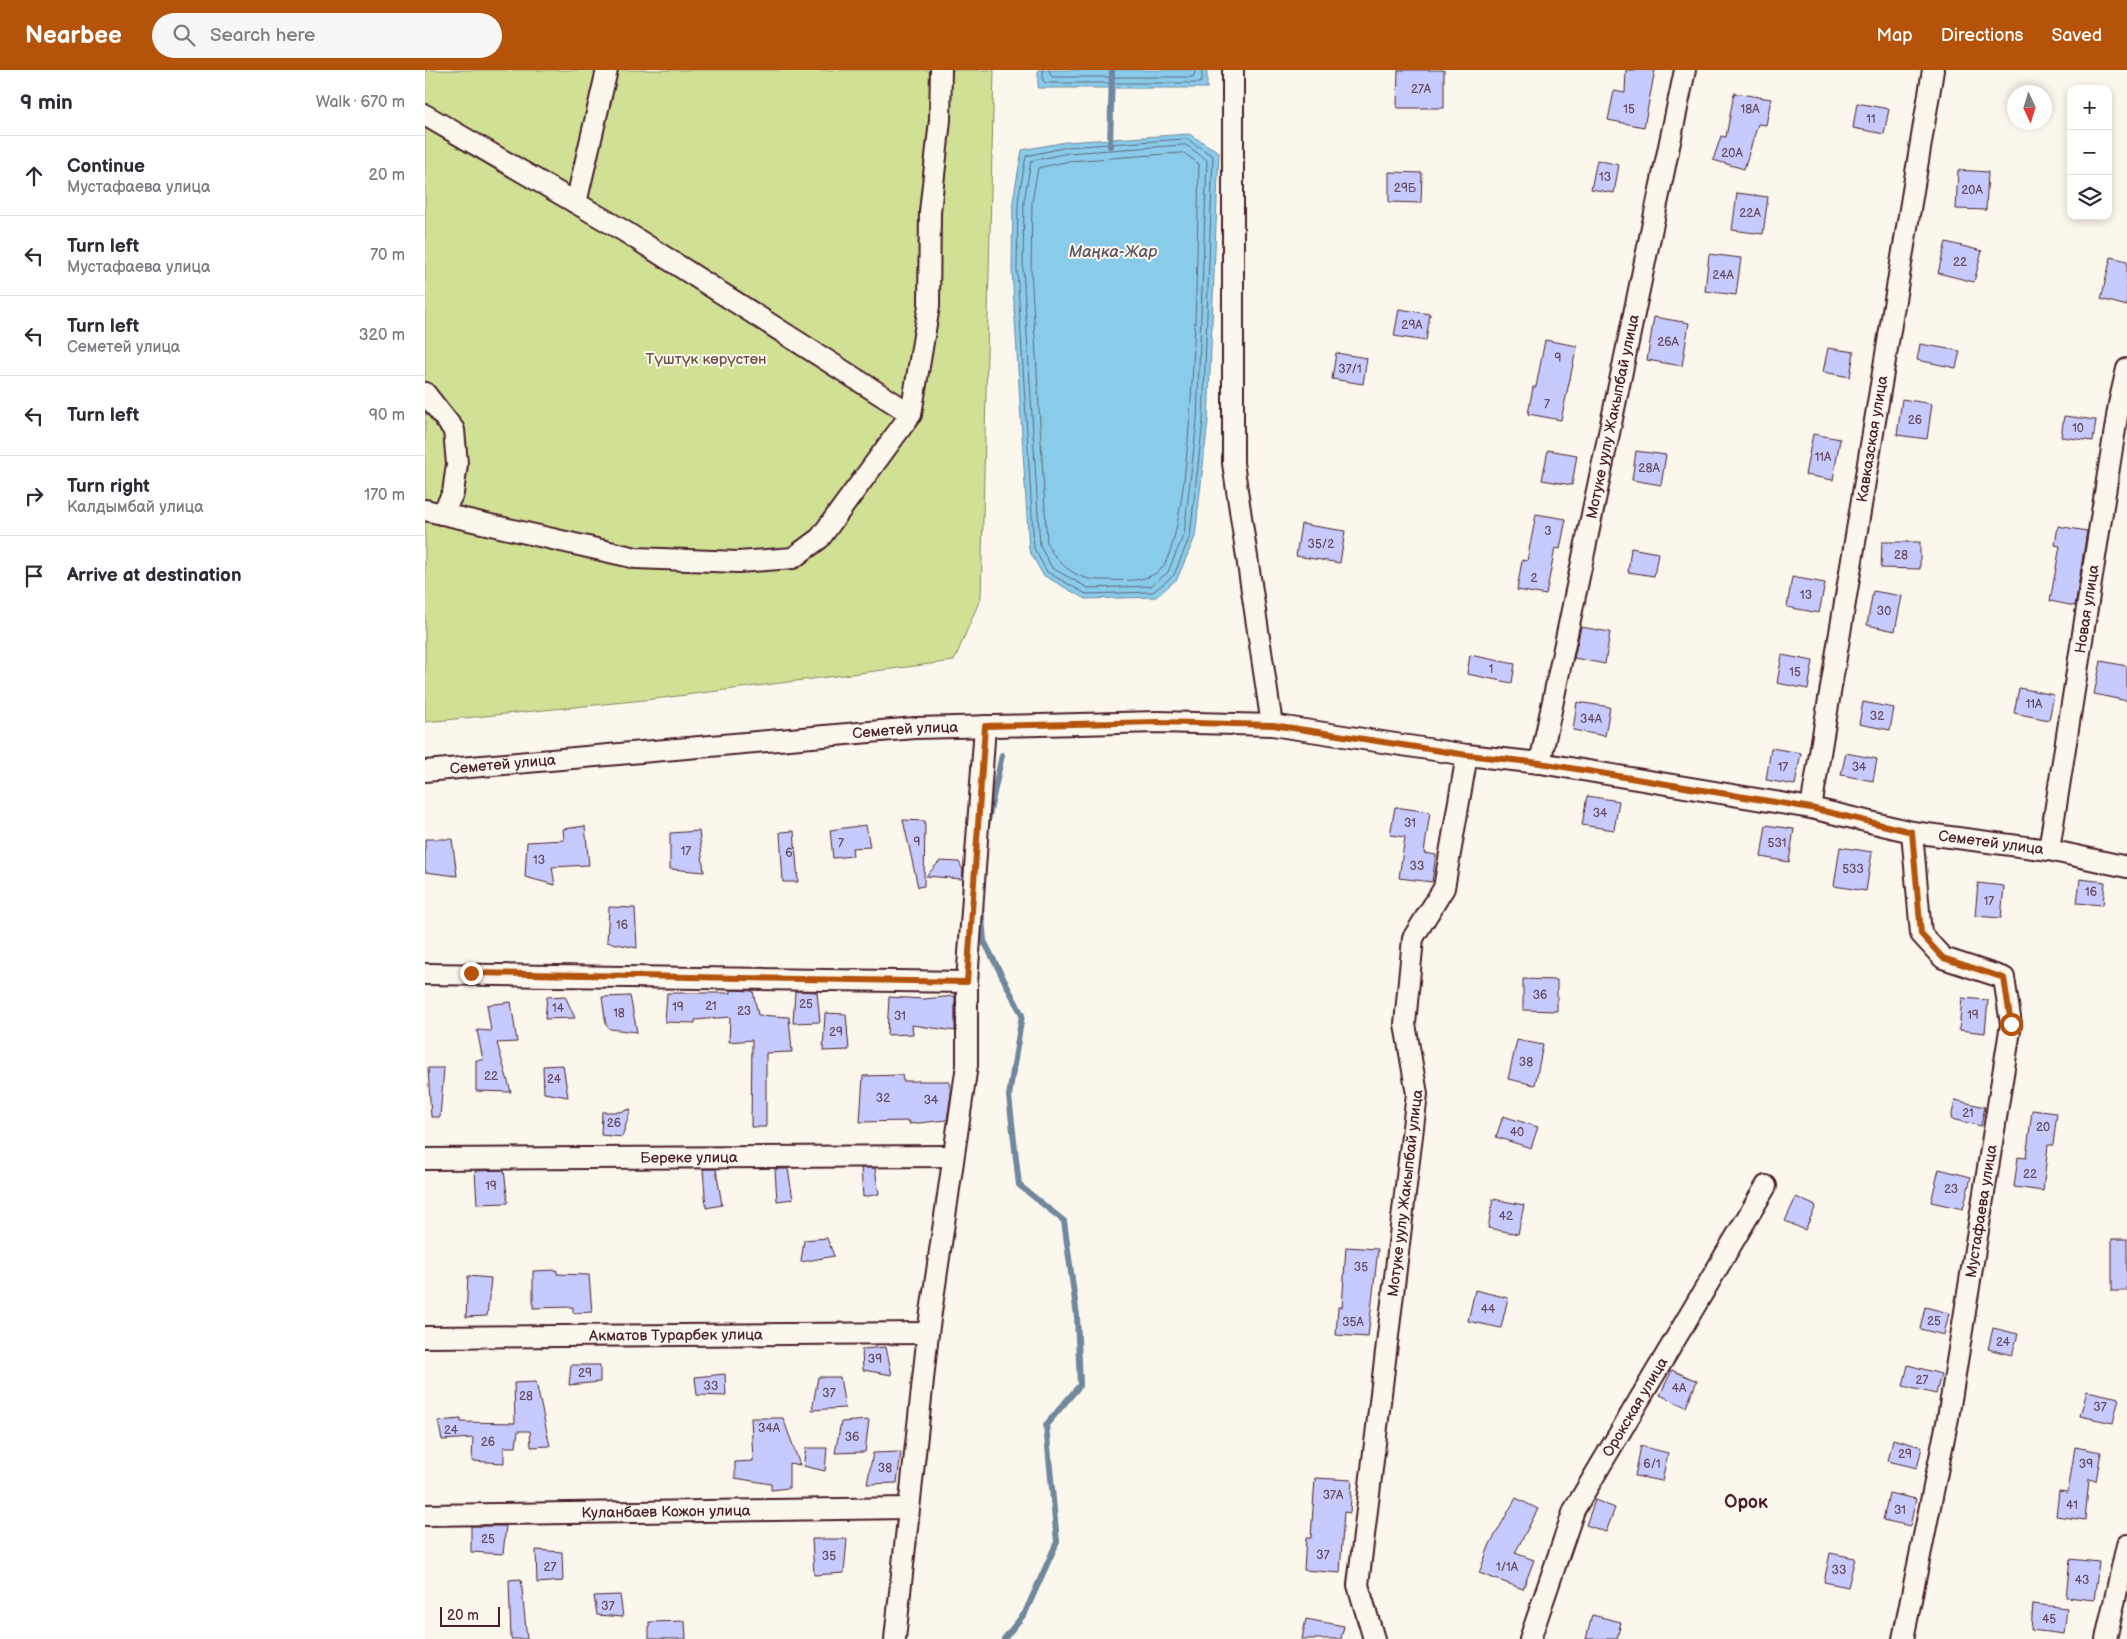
<!DOCTYPE html>
<html lang="en">
<head>
<meta charset="utf-8">
<style>
	:root { --surface:#fff; --page:#f7f7f7; --text:#2b2b33; --muted:#7c7c81; --line:#e1e1e2; --accent:#b45309 }
	body { margin:0; font-family:"Balsamiq Sans",sans-serif; background:var(--page); color:var(--text) }
	.controls { position:absolute; right:15px; top:15px; display:grid; overflow:hidden; border-radius:10px; box-shadow:0 2px 8px #0003 }
	.controls button { width:45px; height:45px; display:grid; place-items:center; padding:0; border:0; border-bottom:1px solid var(--line); background:var(--surface); color:var(--text); font:25px sans-serif }
	.compass { position:absolute; left:1582px; top:15px; width:45px; height:45px; border-radius:50%; background:var(--surface); box-shadow:0 2px 8px #0003; rotate:176deg }
	.scale { position:absolute; left:15px; bottom:12px; width:60px; box-sizing:border-box; padding-left:5px; border:2px solid #4a1f2b; border-top:0; font-size:14px; line-height:18px; white-space:nowrap; color:#4a1f2b; -webkit-text-stroke:4px #fbf7ec; paint-order:stroke }
	.stop { position:absolute; width:15px; height:15px; margin:-11px; border:4px solid #b45309; border-radius:50%; background:#fff }
	.stop.end { background:#b45309; border-color:#fff; box-shadow:0 1px 5px #0008 }
	.list { margin:0; padding:0; list-style:none }
	h2 { display:flex; justify-content:space-between; align-items:center; height:65px; margin:0; padding:0 20px; font-size:21px }
	h2 small { font-size:16px; font-weight:400; color:var(--muted) }
	.list li { display:grid; grid-template-columns:32px 1fr auto; gap:15px; align-items:center; box-sizing:border-box; height:80px; padding:0 20px; border-top:1px solid var(--line) }
	.list b { display:block; font-size:19px; white-space:nowrap }
	.list p { margin:0; font-size:16px; white-space:nowrap; color:var(--muted) }
	.list em { font-size:16px; font-style:normal; color:var(--muted) }
	.icon { flex:none; width:28px; height:28px; fill:none; stroke:currentColor; stroke-width:2; stroke-linecap:round; stroke-linejoin:round }
	.map { position:relative; flex:none; width:1702px; height:1569px; overflow:hidden }
	header { display:flex; align-items:center; gap:30px; box-sizing:border-box; height:70px; padding:0 25px; background:var(--accent); color:#fff }
	header strong { font-size:24px }
	nav { display:flex; gap:28px; margin-inline-start:auto; font-size:18px }
	.search { width:350px; height:45px; background:var(--page); display:flex; align-items:center; gap:12px; box-sizing:border-box; padding:0 18px; border-radius:28px; color:var(--muted); font-size:19px }
	main { display:flex }
	aside { flex:1; background:var(--surface) }
	.map>svg:first-child { display:block }
	.green { fill:#d0e195; stroke:#8d8060 }
	.water { fill:#89ccea; stroke:#70879e }
	.lines { fill:none; stroke-linecap:round; stroke-linejoin:round }
	.shore { stroke:#636477; stroke-width:1 }
	.stream { stroke:#70879e; stroke-width:6 }
	.building { fill:#c6cafc; stroke:#4a1f2b }
	.minor-casing { stroke:#4a1f2b; stroke-width:24 }
	.minor { stroke:#fbf7ec; stroke-width:20 }
	.route { stroke:#b45309; stroke-width:6 }
	.labels { text-anchor:middle; dominant-baseline:central; stroke-width:4; stroke-linejoin:round; paint-order:stroke }
	.number-label { font-size:12px; fill:#694a5f }
	.park-label { font-size:15px; fill:#6c5046; stroke:#fbf7ec }
	.street-label { font-size:15px; fill:#4a1f2b; stroke:#fbf7ec }
	.water-label { font-size:16px; font-style:italic; fill:#5d5364; stroke:#fbf7ec }
	.quarter-label { font-size:18px; font-weight:bold; fill:#4a1f2b; stroke:#fbf7ec }
</style>
</head>
<body>
<header>
<strong>Nearbee</strong>
<div class="search"><svg class="icon" aria-label="search" viewBox="0 0 24 24"><circle cx="10" cy="10" r="6"/><path d="M15 15l6 6"/></svg>Search here</div>
<nav><a>Map</a><a>Directions</a><a>Saved</a></nav>
</header>
<main>
<aside>
<h2>9 min<small>Walk · 670 m</small></h2>
<ul class="list">
<li><svg class="icon" aria-label="ahead" viewBox="0 0 24 24"><path d="M12 20V5M6 11l6-6 6 6"/></svg><div><b>Continue</b><p>Мустафаева улица</p></div><em>20 m</em></li>
<li><svg class="icon" aria-label="left" viewBox="0 0 24 24"><path d="M17 20v-9H6M10 6l-5 5 5 5"/></svg><div><b>Turn left</b><p>Мустафаева улица</p></div><em>70 m</em></li>
<li><svg class="icon" aria-label="left" viewBox="0 0 24 24"><path d="M17 20v-9H6M10 6l-5 5 5 5"/></svg><div><b>Turn left</b><p>Семетей улица</p></div><em>320 m</em></li>
<li><svg class="icon" aria-label="left" viewBox="0 0 24 24"><path d="M17 20v-9H6M10 6l-5 5 5 5"/></svg><div><b>Turn left</b></div><em>90 m</em></li>
<li><svg class="icon" aria-label="right" viewBox="0 0 24 24"><path d="M7 20v-9h11M14 6l5 5-5 5"/></svg><div><b>Turn right</b><p>Калдымбай улица</p></div><em>170 m</em></li>
<li><svg class="icon" aria-label="arrive" viewBox="0 0 24 24"><path d="M6 21V4h12l-3 4 3 4H6"/></svg><div><b>Arrive at destination</b></div></li>
</ul>
</aside>
<div class="map">
<svg width="1702" height="1569" viewBox="0 0 1702 1569">
	<rect width="100%" height="100%" fill="#fbf7ec"/>
	<filter id="ink" filterUnits="userSpaceOnUse"><feTurbulence type="fractalNoise" baseFrequency=".02" numOctaves="2"/><feDisplacementMap in="SourceGraphic" scale="10" xChannelSelector="R" yChannelSelector="G"/><feConvolveMatrix kernelMatrix="1 2 1 2 8 2 1 2 1" color-interpolation-filters="sRGB"/></filter>
	<g filter="url(#ink)">
		<polygon class="green" points="0,0 569,0 556,527 529,591 229,629 0,652"/>
		<g class="water">
			<rect x="613" y="0" width="169" height="18"/>
			<polygon points="764,64 794,82 783,351 770,467 752,509 731,527 660,529 618,505 604,480 587,200 588,130 597,80 641,72"/>
		</g>
		<g class="lines">
			<g class="shore">
				<polyline points="618,0 618,11 620,13 774,13 777,11 777,0"/>
				<polyline points="624,0 627,7 768,7 771,0"/>
				<polygon points="762,69 788,86 778,351 765,466 749,505 728,522 661,524 622,502 609,478 592,199 593,131 601,86 642,77"/>
				<polygon points="761,75 782,90 772,351 759,464 743,502 726,516 663,518 627,498 615,476 598,199 599,131 606,91 643,83"/>
				<path d="M759 83 774 94C772 160 771 461 736 499 721 514 695 510 675 510 651 510 633 494 622 474L606 199 607 132 613 98 644 91Z"/>
			</g>
			<g class="stream">
				<polyline points="685,76 687,0"/>
				<polyline points="562,755 577,685"/>
				<polyline points="556,836 559,871 597,945 584,1026 594,1115 639,1151 652,1246 655,1315 621,1355 632,1472 600,1543 579,1569"/>
			</g>
		</g>
		<g class="building">
			<polygon points="973,0 1019,0 1019,38 972,38"/>
			<polygon points="1201,0 1230,0 1219,57 1183,50 1189,21 1200,23"/>
			<polygon points="1309,23 1346,29 1341,55 1333,54 1319,99 1288,90 1296,66 1301,67"/>
			<polygon points="1432,33 1464,39 1459,64 1428,58"/>
			<polygon points="1172,90 1194,95 1189,123 1166,119"/>
			<polygon points="1533,100 1563,102 1561,140 1531,139"/>
			<polygon points="964,102 997,103 996,133 964,132"/>
			<polygon points="1312,123 1343,127 1338,164 1307,160"/>
			<polygon points="1521,172 1557,181 1549,212 1513,203"/>
			<polygon points="1284,184 1316,188 1311,225 1280,221"/>
			<polygon points="1686,187 1702,191 1702,236 1676,229"/>
			<polygon points="974,239 1005,244 1001,271 969,266"/>
			<polygon points="1229,247 1264,253 1257,296 1222,290"/>
			<polygon points="1120,270 1152,276 1136,350 1103,344 1108,317 1111,317"/>
			<polygon points="1495,274 1535,281 1531,298 1492,290"/>
			<polygon points="1403,278 1429,282 1425,307 1398,302"/>
			<polygon points="911,283 942,288 938,314 907,309"/>
			<polygon points="1477,329 1507,334 1502,369 1472,365"/>
			<polygon points="1639,346 1671,350 1668,371 1636,367"/>
			<polygon points="1388,364 1415,369 1408,410 1380,405"/>
			<polygon points="1123,380 1152,385 1147,415 1117,410"/>
			<polygon points="1211,381 1241,385 1236,415 1207,410"/>
			<polygon points="1111,444 1141,449 1135,479 1130,478 1121,525 1092,520 1097,490 1102,491"/>
			<polygon points="876,454 920,461 915,493 871,486"/>
			<polygon points="1633,456 1662,461 1650,536 1625,531 1635,476 1630,475"/>
			<polygon points="1457,472 1495,472 1495,499 1456,498"/>
			<polygon points="1206,478 1233,483 1229,506 1203,502"/>
			<polygon points="1367,507 1400,513 1394,543 1362,537"/>
			<polygon points="1448,521 1477,526 1470,561 1442,555"/>
			<polygon points="1156,557 1185,562 1180,594 1149,588"/>
			<polygon points="1045,585 1090,594 1087,613 1042,604"/>
			<polygon points="1357,585 1388,591 1383,619 1352,613"/>
			<polygon points="1676,591 1702,596 1702,631 1669,624"/>
			<polygon points="1594,618 1629,625 1624,650 1589,643"/>
			<polygon points="1152,632 1185,637 1180,666 1148,660"/>
			<polygon points="1438,632 1469,638 1465,660 1434,654"/>
			<polygon points="1346,678 1376,683 1370,715 1341,710"/>
			<polygon points="1421,683 1452,689 1448,711 1416,705"/>
			<polygon points="1162,726 1194,731 1189,760 1157,755"/>
			<polygon points="970,737 1005,742 999,783 1011,785 1007,812 974,808 980,767 965,765"/>
			<polygon points="478,750 500,751 499,816 493,817"/>
			<polygon points="441,755 445,777 427,778 428,786 408,788 405,760"/>
			<polygon points="1341,755 1369,759 1364,792 1336,787"/>
			<polygon points="160,756 164,795 127,797 130,815 100,807 102,772 139,770 138,759"/>
			<polygon points="274,761 279,802 245,799 245,763"/>
			<polygon points="369,761 373,812 358,812 355,762"/>
			<polygon points="0,769 27,769 32,806 0,802"/>
			<polygon points="1415,777 1447,782 1441,821 1409,816"/>
			<polygon points="515,791 534,792 538,800 537,809 501,806"/>
			<polygon points="1655,809 1680,812 1678,835 1652,833"/>
			<polygon points="1553,813 1579,816 1576,848 1550,846"/>
			<polygon points="184,837 210,838 212,878 182,872"/>
			<polygon points="1098,909 1132,910 1132,941 1098,940"/>
			<polygon points="306,920 328,921 333,945 364,947 367,982 341,983 341,1057 326,1057 327,970 304,972 305,947 270,950 270,953 240,952 242,923 306,923"/>
			<polygon points="370,921 392,922 395,952 368,953"/>
			<polygon points="140,926 150,948 120,949 122,927"/>
			<polygon points="205,926 212,962 185,959 181,955 177,927"/>
			<polygon points="530,926 530,961 487,955 488,964 462,965 464,927 499,929"/>
			<polygon points="1537,928 1563,930 1560,963 1534,960"/>
			<polygon points="86,932 92,972 72,973 86,1022 51,1021 51,990 58,990 52,960 66,961 62,935"/>
			<polygon points="400,943 421,944 424,980 398,981"/>
			<polygon points="1092,970 1118,975 1110,1015 1083,1009"/>
			<polygon points="138,995 143,1027 119,1023 118,996"/>
			<polygon points="3,998 19,998 15,1047 6,1047"/>
			<polygon points="477,1005 478,1011 524,1011 526,1024 522,1050 484,1054 485,1051 435,1052 438,1006"/>
			<polygon points="1530,1030 1560,1037 1556,1056 1526,1049"/>
			<polygon points="206,1039 197,1067 176,1065 177,1042 194,1042"/>
			<polygon points="1607,1040 1632,1043 1628,1075 1623,1075 1618,1121 1589,1117 1593,1087 1601,1088"/>
			<polygon points="1078,1046 1113,1057 1106,1078 1071,1067"/>
			<polygon points="436,1098 450,1098 454,1124 438,1127"/>
			<polygon points="278,1099 291,1099 297,1135 281,1138"/>
			<polygon points="350,1099 363,1099 368,1129 352,1131"/>
			<polygon points="1514,1099 1546,1107 1538,1139 1506,1132"/>
			<polygon points="79,1100 83,1133 52,1134 50,1101"/>
			<polygon points="1371,1127 1391,1136 1380,1160 1360,1151"/>
			<polygon points="1068,1129 1099,1135 1093,1164 1063,1158"/>
			<polygon points="402,1168 409,1186 376,1192 379,1170"/>
			<rect x="1687" y="1169" width="15" height="52"/>
			<polygon points="921,1177 953,1179 943,1267 911,1265 913,1237 917,1237"/>
			<polygon points="132,1200 132,1204 164,1205 167,1242 148,1243 148,1237 108,1238 108,1201"/>
			<polygon points="43,1206 66,1208 62,1246 41,1247"/>
			<polygon points="1050,1220 1083,1228 1076,1258 1043,1251"/>
			<polygon points="1500,1237 1524,1243 1519,1265 1495,1259"/>
			<polygon points="1568,1258 1593,1264 1587,1285 1563,1279"/>
			<polygon points="461,1277 467,1305 438,1300 437,1279"/>
			<polygon points="146,1295 175,1295 175,1312 144,1315"/>
			<polygon points="1483,1295 1516,1304 1511,1324 1478,1316"/>
			<polygon points="1247,1300 1272,1311 1261,1337 1235,1325"/>
			<polygon points="300,1304 301,1326 272,1325 270,1307"/>
			<polygon points="393,1307 415,1307 420,1338 387,1340"/>
			<polygon points="111,1312 125,1376 106,1377 105,1361 93,1361 91,1377 79,1377 79,1393 47,1391 48,1368 17,1370 13,1351 36,1349 36,1352 90,1353 89,1313"/>
			<polygon points="1662,1321 1694,1328 1688,1353 1655,1346"/>
			<polygon points="326,1348 358,1348 375,1395 364,1393 364,1418 346,1420 346,1414 310,1408 310,1392 328,1391"/>
			<polygon points="444,1350 440,1382 410,1383 416,1352"/>
			<polygon points="1468,1369 1497,1377 1492,1398 1463,1391"/>
			<polygon points="1216,1376 1243,1383 1237,1411 1210,1406"/>
			<polygon points="1650,1377 1676,1382 1671,1411 1664,1409 1660,1450 1631,1446 1634,1421 1643,1422"/>
			<polygon points="381,1378 402,1378 400,1401 378,1396"/>
			<polygon points="476,1382 472,1413 442,1414 448,1383"/>
			<polygon points="890,1408 927,1410 925,1443 919,1442 915,1503 879,1500 881,1468 886,1468"/>
			<polygon points="1464,1423 1491,1429 1485,1456 1458,1450"/>
			<polygon points="1091,1428 1113,1439 1090,1483 1109,1490 1098,1519 1054,1503 1065,1474"/>
			<polygon points="1170,1430 1190,1438 1181,1462 1161,1455"/>
			<polygon points="46,1456 81,1456 78,1484 46,1482"/>
			<polygon points="387,1469 422,1469 419,1503 389,1505"/>
			<polygon points="111,1480 137,1482 138,1511 112,1513"/>
			<polygon points="1405,1483 1430,1488 1423,1517 1399,1512"/>
			<polygon points="1645,1489 1674,1492 1669,1530 1641,1527"/>
			<polygon points="96,1509 102,1569 86,1569 84,1510"/>
			<polygon points="195,1525 198,1547 172,1545 169,1526"/>
			<polygon points="1608,1534 1642,1538 1639,1564 1606,1560"/>
			<polygon points="1167,1545 1196,1552 1192,1569 1161,1569"/>
			<polygon points="881,1549 919,1556 916,1569 877,1569"/>
			<polygon points="260,1551 261,1569 224,1569 224,1552"/>
		</g>
		<g class="lines">
			<g class="minor-casing">
				<g id="minor">
					<polyline points="808,0 808,393 847,655"/>
					<polyline points="0,45 199,161 486,344"/>
					<polyline points="151,133 182,0"/>
					<polyline points="0,323 29,360 32,394 28,423 17,444"/>
					<polyline points="0,440 211,488 313,492 368,488 395,468 486,344 504,236 505,142 515,50 516,0"/>
					<path id="s1" d="M1115 693 1260 0"/>
					<path id="s2" d="M0 701 490 658 733 652 847 655 1042 685 1115 693 1386 738 1487 762 1624 780 1702 797"/>
					<path id="s3" d="M1386 738 1508 0"/>
					<path id="s4" d="M1624 780 1694 334 1702 299"/>
					<polyline points="0,904 542,912"/>
					<path id="s5" d="M0 1089 528 1086"/>
					<path id="s6" d="M0 1267 503 1263"/>
					<path id="s7" d="M0 1445 483 1438"/>
					<polyline points="470,1569 503,1263 542,995 542,912 560,656"/>
					<path id="s8" d="M949 1569 933 1515 992 1024 980 954 988 868 1019 818 1042 685"/>
					<path id="s9" d="M1105 1569 1149 1440 1341 1116"/>
					<path id="s10" d="M1478 1569 1523 1348 1586 954 1579 908 1518 888 1496 864 1487 762"/>
					<polyline points="1681,1569 1702,1475"/>
				</g>
			</g>
			<use href="#minor" class="minor"/>
		</g>
	</g>
	<g class="lines" filter="url(#ink)">
		<polyline class="route" points="46,903 542,912 560,656 733,652 848,655 1042,685 1115,693 1386,738 1487,762 1496,864 1518,888 1579,908 1586,954"/>
	</g>
	<g class="labels">
		<g class="number-label">
			<text x="996" y="19">27А</text>
			<text x="1204" y="39">15</text>
			<text x="1325" y="39">18А</text>
			<text x="1446" y="49">11</text>
			<text x="1307" y="83">20А</text>
			<text x="1180" y="107">13</text>
			<text x="980" y="118">29Б</text>
			<text x="1547" y="120">20А</text>
			<text x="1325" y="143">22А</text>
			<text x="1535" y="192">22</text>
			<text x="1298" y="205">24А</text>
			<text x="987" y="255">29А</text>
			<text x="1243" y="272">26А</text>
			<text x="1133" y="288">9</text>
			<text x="925" y="299">37/1</text>
			<text x="1122" y="334">7</text>
			<text x="1490" y="350">26</text>
			<text x="1653" y="358">10</text>
			<text x="1398" y="387">11А</text>
			<text x="1224" y="398">28А</text>
			<text x="1123" y="461">3</text>
			<text x="896" y="474">35/2</text>
			<text x="1476" y="485">28</text>
			<text x="1109" y="508">2</text>
			<text x="1381" y="525">13</text>
			<text x="1459" y="541">30</text>
			<text x="1066" y="599">1</text>
			<text x="1370" y="602">15</text>
			<text x="1609" y="634">11А</text>
			<text x="1452" y="646">32</text>
			<text x="1166" y="649">34А</text>
			<text x="1358" y="697">17</text>
			<text x="1434" y="697">34</text>
			<text x="1175" y="743">34</text>
			<text x="985" y="753">31</text>
			<text x="492" y="772">9</text>
			<text x="416" y="773">7</text>
			<text x="1352" y="773">531</text>
			<text x="261" y="781">17</text>
			<text x="364" y="783">6</text>
			<text x="114" y="790">13</text>
			<text x="992" y="796">33</text>
			<text x="1428" y="799">533</text>
			<text x="1666" y="822">16</text>
			<text x="1564" y="831">17</text>
			<text x="197" y="855">16</text>
			<text x="1115" y="925">36</text>
			<text x="381" y="934">25</text>
			<text x="286" y="936">21</text>
			<text x="253" y="937">19</text>
			<text x="133" y="938">14</text>
			<text x="319" y="941">23</text>
			<text x="194" y="943">18</text>
			<text x="1548" y="945">19</text>
			<text x="475" y="946">31</text>
			<text x="411" y="962">29</text>
			<text x="1101" y="992">38</text>
			<text x="66" y="1006">22</text>
			<text x="129" y="1009">24</text>
			<text x="458" y="1028">32</text>
			<text x="506" y="1030">34</text>
			<text x="1543" y="1043">21</text>
			<text x="189" y="1053">26</text>
			<text x="1618" y="1057">20</text>
			<text x="1092" y="1062">40</text>
			<text x="1605" y="1104">22</text>
			<text x="66" y="1116">19</text>
			<text x="1526" y="1119">23</text>
			<text x="1081" y="1146">42</text>
			<text x="936" y="1197">35</text>
			<text x="1063" y="1239">44</text>
			<text x="1509" y="1251">25</text>
			<text x="928" y="1252">35А</text>
			<text x="1578" y="1272">24</text>
			<text x="450" y="1289">39</text>
			<text x="160" y="1303">29</text>
			<text x="1497" y="1310">27</text>
			<text x="286" y="1316">33</text>
			<text x="1254" y="1318">4А</text>
			<text x="404" y="1323">37</text>
			<text x="101" y="1326">28</text>
			<text x="1675" y="1337">37</text>
			<text x="344" y="1358">34А</text>
			<text x="26" y="1360">24</text>
			<text x="427" y="1367">36</text>
			<text x="63" y="1372">26</text>
			<text x="1480" y="1384">29</text>
			<text x="1227" y="1394">6/1</text>
			<text x="1661" y="1394">39</text>
			<text x="460" y="1398">38</text>
			<text x="908" y="1425">37А</text>
			<text x="1647" y="1435">41</text>
			<text x="1475" y="1440">31</text>
			<text x="63" y="1469">25</text>
			<text x="898" y="1485">37</text>
			<text x="404" y="1486">35</text>
			<text x="125" y="1497">27</text>
			<text x="1082" y="1497">1/1А</text>
			<text x="1414" y="1500">33</text>
			<text x="1657" y="1510">43</text>
			<text x="183" y="1536">37</text>
			<text x="1624" y="1549">45</text>
		</g>
		<g class="park-label">
			<text x="281" y="289">Түштүк көрүстөн</text>
		</g>
		<g class="street-label">
			<text stroke="none"><textPath href="#s1" startOffset="354">Мотуке уулу Жакыпбай улица</textPath></text>
			<text stroke="none"><textPath href="#s3" startOffset="374">Кавказская улица</textPath></text>
			<text stroke="none"><textPath href="#s4" startOffset="244">Новая улица</textPath></text>
			<text stroke="none"><textPath href="#s2" startOffset="482">Семетей улица</textPath></text>
			<text stroke="none"><textPath href="#s2" startOffset="78">Семетей улица</textPath></text>
			<text stroke="none"><textPath href="#s2" startOffset="1578">Семетей улица</textPath></text>
			<text stroke="none"><textPath href="#s5" startOffset="264">Береке улица</textPath></text>
			<text stroke="none"><textPath href="#s8" startOffset="451">Мотуке уулу Жакыпбай улица</textPath></text>
			<text stroke="none"><textPath href="#s10" startOffset="435">Мустафаева улица</textPath></text>
			<text stroke="none"><textPath href="#s6" startOffset="251">Акматов Турарбек улица</textPath></text>
			<text stroke="none"><textPath href="#s9" startOffset="256">Орокская улица</textPath></text>
			<text stroke="none"><textPath href="#s7" startOffset="241">Куланбаев Кожон улица</textPath></text>
		</g>
		<g class="water-label">
			<text x="688" y="182">Маңка-Жар</text>
		</g>
		<g class="quarter-label">
			<text x="1321" y="1432">Орок</text>
		</g>
	</g>
</svg>
<div class="controls">
<button>+</button>
<button>−</button>
<button><svg class="icon" aria-label="layers" viewBox="0 0 24 24"><path d="M12 4l9 5-9 5-9-5zM3 14l9 5 9-5"/></svg></button>
</div>
<svg class="compass" viewBox="-18 -18 36 36"><path d="M0-13l5 13h-10z" fill="#e53935"/><path d="M0 13l5-13h-10z" fill="#7c7c81"/></svg>
<div class="scale">20 m</div>
<div class="stop" style="left:1586px;top:954px"></div>
<div class="stop end" style="left:46px;top:903px"></div>
</div>
</main>
</body>
</html>
